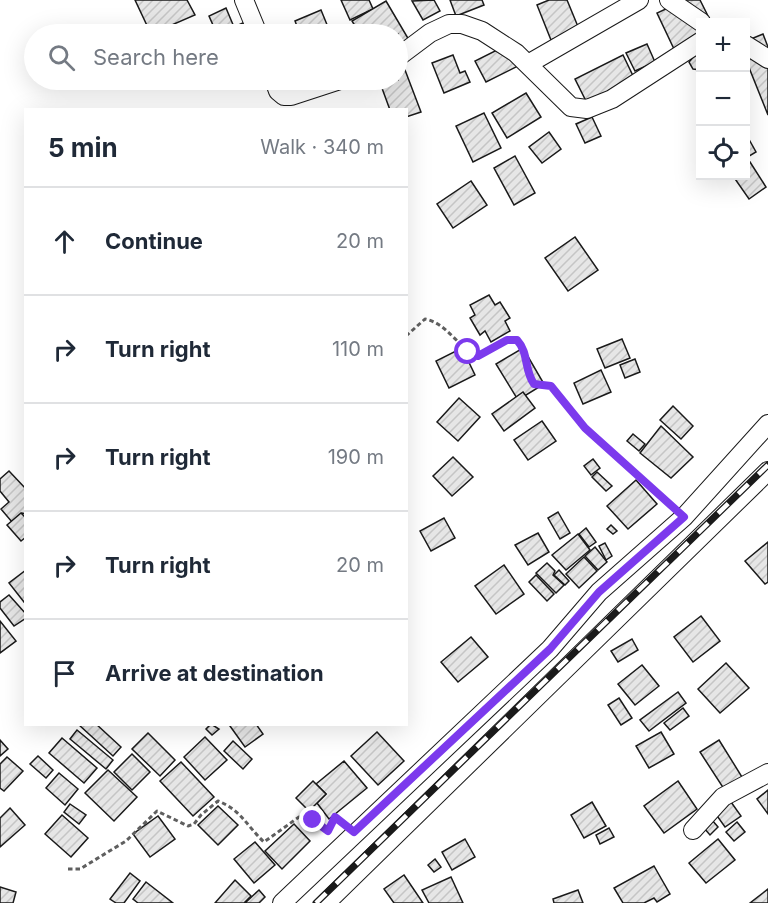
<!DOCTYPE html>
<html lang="en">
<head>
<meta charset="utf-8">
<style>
	:root { --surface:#fff; --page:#f6f6f7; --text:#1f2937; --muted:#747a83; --line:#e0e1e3 }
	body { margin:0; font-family:Inter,sans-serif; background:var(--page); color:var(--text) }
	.controls { position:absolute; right:18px; top:18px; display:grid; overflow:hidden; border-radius:0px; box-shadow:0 6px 24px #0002 }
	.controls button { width:54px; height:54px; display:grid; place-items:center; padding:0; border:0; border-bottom:2px solid var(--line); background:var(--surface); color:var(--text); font:30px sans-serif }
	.stop { position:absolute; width:18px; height:18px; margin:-14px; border:4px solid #7c3aed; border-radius:50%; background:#fff }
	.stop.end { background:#7c3aed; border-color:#fff; box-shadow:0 2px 6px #0008 }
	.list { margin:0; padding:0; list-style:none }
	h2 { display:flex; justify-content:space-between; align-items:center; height:78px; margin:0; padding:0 24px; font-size:26px }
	h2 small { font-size:20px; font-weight:400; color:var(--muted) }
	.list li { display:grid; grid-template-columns:39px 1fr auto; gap:18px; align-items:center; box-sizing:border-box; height:108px; padding:0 24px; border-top:2px solid var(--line) }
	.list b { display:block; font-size:22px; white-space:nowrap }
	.list em { font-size:20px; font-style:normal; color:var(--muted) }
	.icon { flex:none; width:33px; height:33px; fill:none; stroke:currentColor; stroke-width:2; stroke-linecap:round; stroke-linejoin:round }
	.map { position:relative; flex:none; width:768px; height:903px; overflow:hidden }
	.search { position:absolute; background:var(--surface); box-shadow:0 6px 24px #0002; left:24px; top:24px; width:384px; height:66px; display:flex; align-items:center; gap:15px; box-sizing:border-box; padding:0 21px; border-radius:33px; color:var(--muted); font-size:22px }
	.panel { position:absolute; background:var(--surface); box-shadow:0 6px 24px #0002; left:24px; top:108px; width:384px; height:618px; border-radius:0px }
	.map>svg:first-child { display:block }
	.building { fill:url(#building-hatch); stroke:#1a1a1a; stroke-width:1.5 }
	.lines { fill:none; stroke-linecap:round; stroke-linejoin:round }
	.minor-casing { stroke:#1a1a1a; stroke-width:20 }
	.path { stroke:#5f5f5f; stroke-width:3; stroke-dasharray:4.5 3; stroke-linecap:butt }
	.minor { stroke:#fff; stroke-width:18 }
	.rail-casing { stroke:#1a1a1a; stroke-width:7 }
	.rail { stroke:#fff; stroke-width:4.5; stroke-dasharray:14; stroke-linecap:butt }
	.route { stroke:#7c3aed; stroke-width:8 }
</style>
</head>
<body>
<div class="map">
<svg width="768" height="903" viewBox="0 0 768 903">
	<defs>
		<pattern id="building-hatch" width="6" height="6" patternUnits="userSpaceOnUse" patternTransform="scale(1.5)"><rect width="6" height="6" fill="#e6e6e6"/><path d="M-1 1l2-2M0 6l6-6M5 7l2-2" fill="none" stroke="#c5c5c5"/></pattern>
	</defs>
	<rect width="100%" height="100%" fill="#fff"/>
	<g class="building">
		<polygon points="135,0 187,0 195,15 151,34"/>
		<polygon points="341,0 369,0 373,9 350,20"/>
		<polygon points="434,0 440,11 423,20 412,1"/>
		<polygon points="450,0 482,0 484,5 456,16"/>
		<polygon points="549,0 567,0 579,29 551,40 537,5"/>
		<polygon points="685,0 700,0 711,22 700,22 700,36 674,49 657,13"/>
		<polygon points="386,1 409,40 398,47 398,34 360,34 352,21"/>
		<polygon points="226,8 234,27 254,18 260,34 217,34 209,16"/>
		<polygon points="321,10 330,32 323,34 300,34 295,21"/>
		<polygon points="763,34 768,47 768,115 746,60 746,41"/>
		<polygon points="509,44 520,65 486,82 475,61"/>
		<polygon points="647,44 655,62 635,71 626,53"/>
		<polygon points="697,53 700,53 700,70 693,69 689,62"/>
		<polygon points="453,55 460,73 465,71 470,82 444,93 432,63"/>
		<polygon points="623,55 635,80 587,103 575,79"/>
		<polygon points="405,70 421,112 406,117 406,110 390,110 379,80 398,80 398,73"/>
		<polygon points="526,93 541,117 507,138 492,113"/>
		<polygon points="484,113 501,148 473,162 456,126"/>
		<polygon points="592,117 601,136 585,143 576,124"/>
		<polygon points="549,132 561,149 542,163 529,147"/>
		<polygon points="746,134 756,152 746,158"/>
		<polygon points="515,156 535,193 514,205 494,168"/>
		<polygon points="750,162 766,187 749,199 733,176 746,176 746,164"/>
		<polygon points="471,181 487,205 453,228 437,204"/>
		<polygon points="575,237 598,270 568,291 545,258"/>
		<polygon points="489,295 495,305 500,302 510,318 505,321 510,331 491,342 485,331 480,335 470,318 475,315 470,305"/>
		<polygon points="622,339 630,358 605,368 597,349"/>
		<polygon points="462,348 475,375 449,388 436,361"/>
		<polygon points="523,348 544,384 518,400 496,364"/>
		<polygon points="635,359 640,372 625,378 620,365"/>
		<polygon points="601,370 611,392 583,404 574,383"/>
		<polygon points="523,392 535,408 504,431 492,414"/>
		<polygon points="459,398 480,417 458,441 437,422"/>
		<polygon points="673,406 693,426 681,439 660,420"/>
		<polygon points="542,421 556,441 528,460 514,440"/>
		<polygon points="661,426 693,457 671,478 640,453"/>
		<polygon points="633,434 645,444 639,451 627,441"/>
		<polygon points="453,457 473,477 452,496 433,476"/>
		<polygon points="593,459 600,468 591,475 584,466"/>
		<polygon points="9,471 26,489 26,514 22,513 12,522 1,509 9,502 0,491 0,479"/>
		<polygon points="597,472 612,486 606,491 592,477"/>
		<polygon points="636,480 657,504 628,529 607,506"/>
		<polygon points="558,512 570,533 560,539 548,518"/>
		<polygon points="21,513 26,518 26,537 21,541 7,525"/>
		<polygon points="444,518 455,538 431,551 420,531"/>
		<polygon points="611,525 617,531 613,534 607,529"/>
		<polygon points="586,528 596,542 589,547 579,534"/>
		<polygon points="538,533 549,552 528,565 515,545"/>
		<polygon points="578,534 590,550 566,570 552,555"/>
		<polygon points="768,542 768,582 765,584 745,561"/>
		<polygon points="605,543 612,556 606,560 599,546"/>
		<polygon points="595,547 607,562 598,570 585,556"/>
		<polygon points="584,557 597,571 579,588 566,574"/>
		<polygon points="547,563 555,571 553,575 564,585 556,593 536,573"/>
		<polygon points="504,565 524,594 496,614 475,586"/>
		<polygon points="26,570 26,601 24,602 9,583"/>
		<polygon points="559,570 569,581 565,585 554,575"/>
		<polygon points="536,575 554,594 547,601 529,582"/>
		<polygon points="9,595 26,614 26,618 14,626 0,608 0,602"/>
		<polygon points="701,616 720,641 693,662 674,637"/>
		<polygon points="0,621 16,641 0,653"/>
		<polygon points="471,637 488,657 458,682 441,662"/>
		<polygon points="632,639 638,650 618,662 611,651"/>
		<polygon points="726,663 749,688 720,713 698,689"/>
		<polygon points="642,665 659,686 635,705 618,684"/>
		<polygon points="678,692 686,703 649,731 640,720"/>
		<polygon points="619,698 632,718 621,725 608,705"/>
		<polygon points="683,708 689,716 670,730 664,723"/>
		<polygon points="78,724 96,724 121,747 113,756"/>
		<polygon points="211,724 219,729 212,735 206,729"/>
		<polygon points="232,724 256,724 263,734 245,747 230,726"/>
		<polygon points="77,730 113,760 106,769 70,739"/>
		<polygon points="377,732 404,761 378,785 351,756"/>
		<polygon points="661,732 674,754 649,768 636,746"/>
		<polygon points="148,733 175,760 160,776 132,749"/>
		<polygon points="205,737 227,760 205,780 184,757"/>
		<polygon points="62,738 97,768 84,783 49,753"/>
		<polygon points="0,740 8,749 0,756"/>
		<polygon points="719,740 742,777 724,789 700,752"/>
		<polygon points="233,741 252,759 243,769 224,751"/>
		<polygon points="132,754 150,772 132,790 114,772"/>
		<polygon points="38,756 53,770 46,778 30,764"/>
		<polygon points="7,757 23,771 4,791 0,788 0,764"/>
		<polygon points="344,761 367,788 329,819 317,803 326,794 316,784"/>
		<polygon points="181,762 214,797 193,816 160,781"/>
		<polygon points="108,770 137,797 114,821 85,793"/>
		<polygon points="59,773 78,789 65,805 46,788"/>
		<polygon points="313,781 326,794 309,811 296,798"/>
		<polygon points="678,781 697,809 664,833 644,806"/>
		<polygon points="768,790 768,814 757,799"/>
		<polygon points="592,802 606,826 584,838 571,815"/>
		<polygon points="731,802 741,816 725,827 715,813"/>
		<polygon points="70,804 86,815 79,824 64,812"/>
		<polygon points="218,806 238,825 218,845 198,825"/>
		<polygon points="10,808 25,825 0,847 0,818"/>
		<polygon points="62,815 88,838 71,857 45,834"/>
		<polygon points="158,816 175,839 150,857 133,834"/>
		<polygon points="712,820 718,827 710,835 704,828"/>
		<polygon points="737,822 745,832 734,841 726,832"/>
		<polygon points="294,824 310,841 282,869 265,851"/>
		<polygon points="609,828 614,837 600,844 596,835"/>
		<polygon points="465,839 475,857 452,870 442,852"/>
		<polygon points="718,839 735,860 706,883 689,863"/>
		<polygon points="255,842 275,865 254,883 234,859"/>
		<polygon points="435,859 441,867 434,872 428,865"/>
		<polygon points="654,866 670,894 657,902 654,898 644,903 623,903 614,888"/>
		<polygon points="130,873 140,881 124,903 116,903 110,899"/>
		<polygon points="404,875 423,903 394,903 384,889"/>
		<polygon points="451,877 463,903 429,903 422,890"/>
		<polygon points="235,880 251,896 244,903 215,903"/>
		<polygon points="146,882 173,903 138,903 133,899"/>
		<polygon points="0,887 16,892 13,903 0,903"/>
		<polygon points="768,889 768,903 750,903"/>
		<polygon points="259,890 265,897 259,903 245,903"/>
		<polygon points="578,890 583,903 554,903 553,899"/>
	</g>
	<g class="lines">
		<g class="minor-casing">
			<g id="minor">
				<polyline points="244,0 258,34"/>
				<polyline points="669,0 701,22"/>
				<polyline points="746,45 768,59"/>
				<polyline points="398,57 430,33 449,24 462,24 482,31 516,53 571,107 587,109 612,99 700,42"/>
				<polyline points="528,64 639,0"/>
				<polyline points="274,80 278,91 284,96 291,96 340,80"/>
				<polyline points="693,830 723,797 768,773"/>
				<polyline points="282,903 550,649 599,592 684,517 768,424"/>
				<polyline points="326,903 768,471"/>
			</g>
		</g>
		<g class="path">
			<path d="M406 336 425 319C447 323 458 348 478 356L507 340H517C529 352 524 370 534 384L551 386 585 428 672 506"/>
			<path d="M68 869H80L126 841 157 811 188 826 194 824 201 815 218 801C241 810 246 825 264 842L299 817 313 820 328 831 335 817 343 824"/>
		</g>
		<use href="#minor" class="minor"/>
		<g class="rail-casing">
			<polyline id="rail" points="316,903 768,465"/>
		</g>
		<use href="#rail" class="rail"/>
	</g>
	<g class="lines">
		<path class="route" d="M313 820 328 831 335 817 354 832 550 649 599 592 684 517 585 428 551 386 534 384C524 370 529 353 517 340H507L478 356 468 352"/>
	</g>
</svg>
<div class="controls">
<button>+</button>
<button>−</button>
<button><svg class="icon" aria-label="locate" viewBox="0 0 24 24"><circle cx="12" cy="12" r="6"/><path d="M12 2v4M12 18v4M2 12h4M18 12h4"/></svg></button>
</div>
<div class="stop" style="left:468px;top:352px"></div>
<div class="stop end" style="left:313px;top:820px"></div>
<div class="search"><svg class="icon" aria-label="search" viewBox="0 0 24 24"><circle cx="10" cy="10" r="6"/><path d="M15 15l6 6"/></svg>Search here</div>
<section class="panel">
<h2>5 min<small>Walk · 340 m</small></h2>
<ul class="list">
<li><svg class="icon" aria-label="ahead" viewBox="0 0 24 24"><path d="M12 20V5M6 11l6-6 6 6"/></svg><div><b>Continue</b></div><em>20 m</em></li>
<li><svg class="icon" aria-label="right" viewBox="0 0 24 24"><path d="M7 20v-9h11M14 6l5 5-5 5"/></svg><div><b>Turn right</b></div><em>110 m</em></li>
<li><svg class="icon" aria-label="right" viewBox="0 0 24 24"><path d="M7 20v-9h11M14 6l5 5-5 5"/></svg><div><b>Turn right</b></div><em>190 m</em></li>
<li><svg class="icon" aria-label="right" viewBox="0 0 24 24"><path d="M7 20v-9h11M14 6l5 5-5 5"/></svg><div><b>Turn right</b></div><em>20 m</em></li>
<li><svg class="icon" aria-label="arrive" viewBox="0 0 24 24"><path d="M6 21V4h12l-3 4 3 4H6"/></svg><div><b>Arrive at destination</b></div></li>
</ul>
</section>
</div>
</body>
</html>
